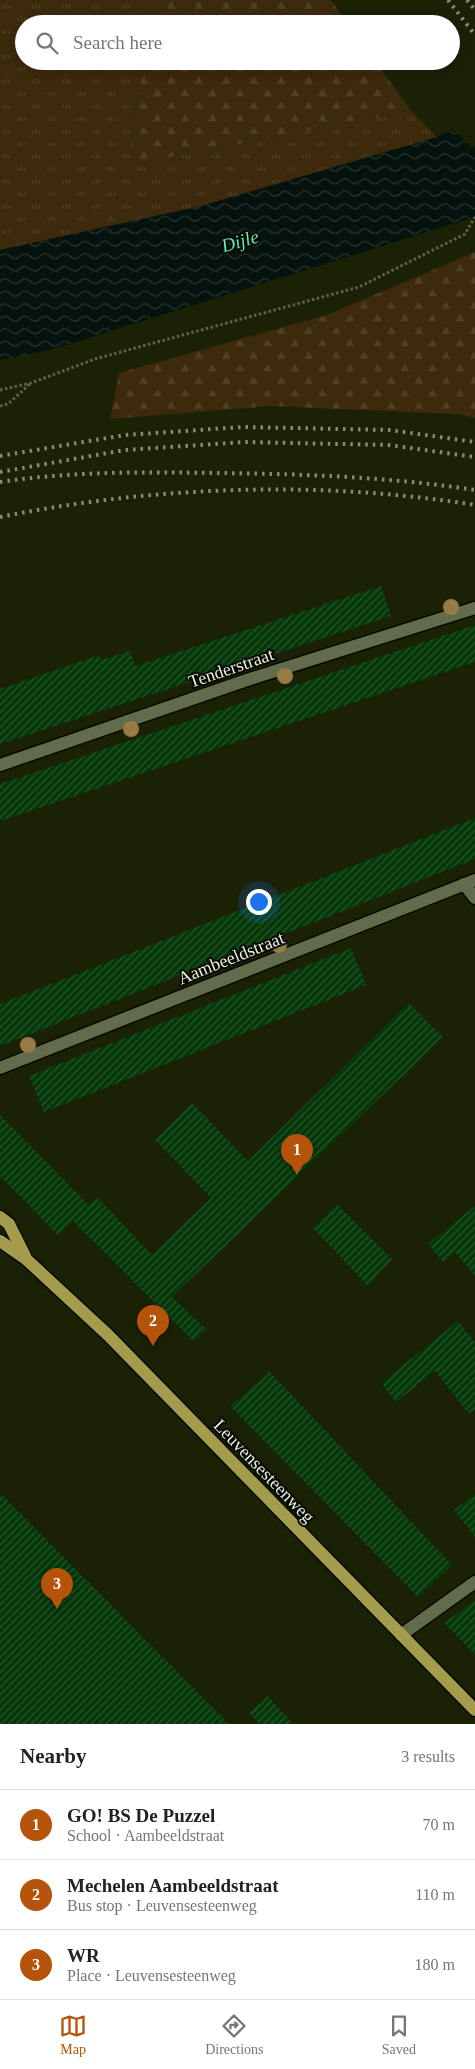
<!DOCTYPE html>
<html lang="en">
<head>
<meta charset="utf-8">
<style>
	:root { --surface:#fff; --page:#f2f2f2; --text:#222; --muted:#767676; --line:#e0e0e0; --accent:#b45309 }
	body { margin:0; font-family:Georgia,serif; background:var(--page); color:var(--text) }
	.you { position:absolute; left:258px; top:901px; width:18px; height:18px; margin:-12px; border:4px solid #fff; border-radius:50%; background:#1a73e8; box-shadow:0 0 0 8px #1a73e833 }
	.badge { display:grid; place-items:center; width:32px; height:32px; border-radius:50%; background:var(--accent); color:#fff; font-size:16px; font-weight:700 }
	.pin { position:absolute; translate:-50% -41px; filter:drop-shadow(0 1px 2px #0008) }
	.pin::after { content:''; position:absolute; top:26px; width:18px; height:15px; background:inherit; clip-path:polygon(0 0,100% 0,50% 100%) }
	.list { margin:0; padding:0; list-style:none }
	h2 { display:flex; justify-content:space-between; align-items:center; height:65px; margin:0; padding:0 20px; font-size:21px }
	h2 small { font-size:16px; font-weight:400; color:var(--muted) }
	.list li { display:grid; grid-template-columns:32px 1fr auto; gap:15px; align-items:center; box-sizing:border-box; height:70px; padding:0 20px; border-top:1px solid var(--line) }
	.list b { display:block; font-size:19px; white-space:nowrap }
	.list p { margin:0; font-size:16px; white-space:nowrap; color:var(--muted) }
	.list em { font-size:16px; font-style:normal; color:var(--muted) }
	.icon { flex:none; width:28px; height:28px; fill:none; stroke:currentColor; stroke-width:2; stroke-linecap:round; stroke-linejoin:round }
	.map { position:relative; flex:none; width:475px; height:1724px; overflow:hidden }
	.search { position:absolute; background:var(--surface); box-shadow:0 2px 12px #0003; left:15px; right:15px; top:15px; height:55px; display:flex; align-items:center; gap:12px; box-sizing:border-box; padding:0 18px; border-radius:28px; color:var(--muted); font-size:19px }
	.sheet { height:275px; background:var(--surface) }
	nav { display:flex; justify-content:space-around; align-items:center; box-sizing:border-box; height:70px; border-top:1px solid var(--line); background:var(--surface); font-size:14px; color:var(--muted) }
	nav a { display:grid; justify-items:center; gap:2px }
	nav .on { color:var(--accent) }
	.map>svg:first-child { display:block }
	.grass { fill:url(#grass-tufts) }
	.forest { fill:url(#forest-firs) }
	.water { fill:url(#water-waves) }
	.pier { fill:#1a2105 }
	.building { fill:url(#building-hatch) }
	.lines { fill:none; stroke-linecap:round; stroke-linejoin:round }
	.street-casing { stroke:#060a00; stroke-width:15 }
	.primary-casing { stroke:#060a00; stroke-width:15 }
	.path { stroke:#5d644c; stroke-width:3; stroke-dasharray:2.5 2.5; stroke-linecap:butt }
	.street { stroke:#626b4c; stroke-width:12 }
	.primary { stroke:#a59b4d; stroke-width:12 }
	.rail { stroke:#868d77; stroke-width:4; stroke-dasharray:2.5 5; stroke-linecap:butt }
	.tree { fill:#967b43 }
	.labels { text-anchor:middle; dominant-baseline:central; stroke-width:4; stroke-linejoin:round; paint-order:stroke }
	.street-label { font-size:18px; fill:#ebf1e0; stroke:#060902 }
	.water-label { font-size:19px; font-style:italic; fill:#5deebc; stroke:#060902 }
</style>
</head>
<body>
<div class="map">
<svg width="475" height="1724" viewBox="0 0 475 1724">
	<defs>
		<pattern id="grass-tufts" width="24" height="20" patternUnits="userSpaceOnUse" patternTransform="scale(1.25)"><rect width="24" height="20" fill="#3d2a0d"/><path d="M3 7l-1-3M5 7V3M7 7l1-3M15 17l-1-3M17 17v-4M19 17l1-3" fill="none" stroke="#503f24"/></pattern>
		<pattern id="forest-firs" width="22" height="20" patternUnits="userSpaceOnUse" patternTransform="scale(1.25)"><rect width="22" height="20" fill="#3d2a0d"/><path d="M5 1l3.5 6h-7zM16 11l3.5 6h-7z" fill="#503f24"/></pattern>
		<pattern id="water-waves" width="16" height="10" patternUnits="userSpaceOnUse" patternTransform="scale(1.25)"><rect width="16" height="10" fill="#05120d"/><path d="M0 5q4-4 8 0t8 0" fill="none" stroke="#2a3530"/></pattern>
		<pattern id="building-hatch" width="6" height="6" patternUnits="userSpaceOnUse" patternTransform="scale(1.25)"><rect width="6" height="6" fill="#043809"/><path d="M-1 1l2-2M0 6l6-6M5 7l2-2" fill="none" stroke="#29552d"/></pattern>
	</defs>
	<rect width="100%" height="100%" fill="#1a2105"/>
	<polygon class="grass" points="0,0 150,0 147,24 24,24 24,61 142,61 129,165 411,111 437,137 201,206 0,250"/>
	<g class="forest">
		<polygon points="150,0 331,0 348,24 147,24"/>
		<polygon points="142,61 375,61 411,111 129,165"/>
		<polygon points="475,252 475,418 458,414 270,406 110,419 119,373 327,315"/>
	</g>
	<polygon class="water" points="475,117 475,217 53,349 0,360 0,250 201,206 437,137"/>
	<polygon class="pier" points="475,114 475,148 449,127"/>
	<g class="building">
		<polygon points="381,586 391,616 0,744 0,689 99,655 101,660 130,651 135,666"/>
		<polygon points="475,625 475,662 0,821 0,784"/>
		<polygon points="475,818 475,859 0,1046 0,1004"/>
		<polygon points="351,948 366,985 44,1112 29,1076"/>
		<polygon points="409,1003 443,1037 172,1297 207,1330 193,1341 73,1221 58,1235 0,1176 0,1115 89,1205 97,1197 152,1255 211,1198 155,1140 192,1103 248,1161"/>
		<polygon points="337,1204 392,1259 368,1286 313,1228"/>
		<polygon points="475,1206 475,1276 455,1252 443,1262 428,1244"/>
		<polygon points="458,1321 475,1342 475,1409 469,1414 435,1371 396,1402 381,1383"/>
		<polygon points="270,1372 452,1565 418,1597 230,1406"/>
		<polygon points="0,1493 229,1724 0,1724"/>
		<polygon points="475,1494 475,1537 454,1510"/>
		<polygon points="475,1600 475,1655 444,1623"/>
		<polygon points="268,1696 293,1724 260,1724 249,1713"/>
	</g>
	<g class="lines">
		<g class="street-casing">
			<g id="street">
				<polyline points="0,765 247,680 475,608"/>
				<polyline points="464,884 475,898"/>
				<polyline points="0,1068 475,880"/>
				<polyline points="401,1635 475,1582"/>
			</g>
		</g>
		<g class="primary-casing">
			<g id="primary">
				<polyline points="0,1217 9,1224 25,1256"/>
				<polyline points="0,1241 26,1259 108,1335 475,1710"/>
			</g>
		</g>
		<g class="path">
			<polyline points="0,390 31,383 95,359 359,287 465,234 475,217"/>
			<polyline points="0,406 8,404 31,383"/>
		</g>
		<use href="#street" class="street"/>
		<use href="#primary" class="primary"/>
		<g class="rail">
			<polyline points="448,0 475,35"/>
			<polyline points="467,0 475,10"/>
			<polyline points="0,456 125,435 243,427 390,430 475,442"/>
			<polyline points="0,472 125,450 244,442 389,445 475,457"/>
			<path d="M0 482C73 471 145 472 219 473 304 474 390 477 475 490"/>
			<path d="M0 517C155 486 319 480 475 505"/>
		</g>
	</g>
	<g class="tree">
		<circle cx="451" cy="607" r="8"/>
		<circle cx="285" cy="676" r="8"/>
		<circle cx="131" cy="729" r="8"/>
		<circle cx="279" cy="945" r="8"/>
		<circle cx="28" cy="1045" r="8"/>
	</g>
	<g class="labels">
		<g class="street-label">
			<text transform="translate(231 668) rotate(-19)">Tenderstraat</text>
			<text transform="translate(231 958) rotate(-22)">Aambeeldstraat</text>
			<text transform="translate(264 1471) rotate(46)">Leuvensesteenweg</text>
		</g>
		<g class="water-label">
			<text transform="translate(240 241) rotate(-16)">Dijle</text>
		</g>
	</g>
</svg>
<div class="you"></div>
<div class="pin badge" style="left:297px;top:1175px">1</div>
<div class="pin badge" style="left:153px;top:1346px">2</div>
<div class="pin badge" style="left:57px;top:1609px">3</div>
<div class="search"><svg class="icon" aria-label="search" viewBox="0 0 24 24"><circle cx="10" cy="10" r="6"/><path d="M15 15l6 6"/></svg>Search here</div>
</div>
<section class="sheet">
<h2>Nearby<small>3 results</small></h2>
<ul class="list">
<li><span class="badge">1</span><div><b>GO! BS De Puzzel</b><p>School · Aambeeldstraat</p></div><em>70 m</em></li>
<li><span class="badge">2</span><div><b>Mechelen Aambeeldstraat</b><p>Bus stop · Leuvensesteenweg</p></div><em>110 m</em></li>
<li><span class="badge">3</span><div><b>WR</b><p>Place · Leuvensesteenweg</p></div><em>180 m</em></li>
</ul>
</section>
<nav>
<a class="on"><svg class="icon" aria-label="map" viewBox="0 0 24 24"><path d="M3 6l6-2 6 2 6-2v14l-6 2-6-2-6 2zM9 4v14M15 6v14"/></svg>Map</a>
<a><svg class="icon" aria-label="directions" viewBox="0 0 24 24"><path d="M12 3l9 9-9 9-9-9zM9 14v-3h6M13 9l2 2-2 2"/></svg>Directions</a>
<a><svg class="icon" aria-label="saved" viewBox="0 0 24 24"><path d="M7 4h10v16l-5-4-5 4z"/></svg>Saved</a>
</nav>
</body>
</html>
